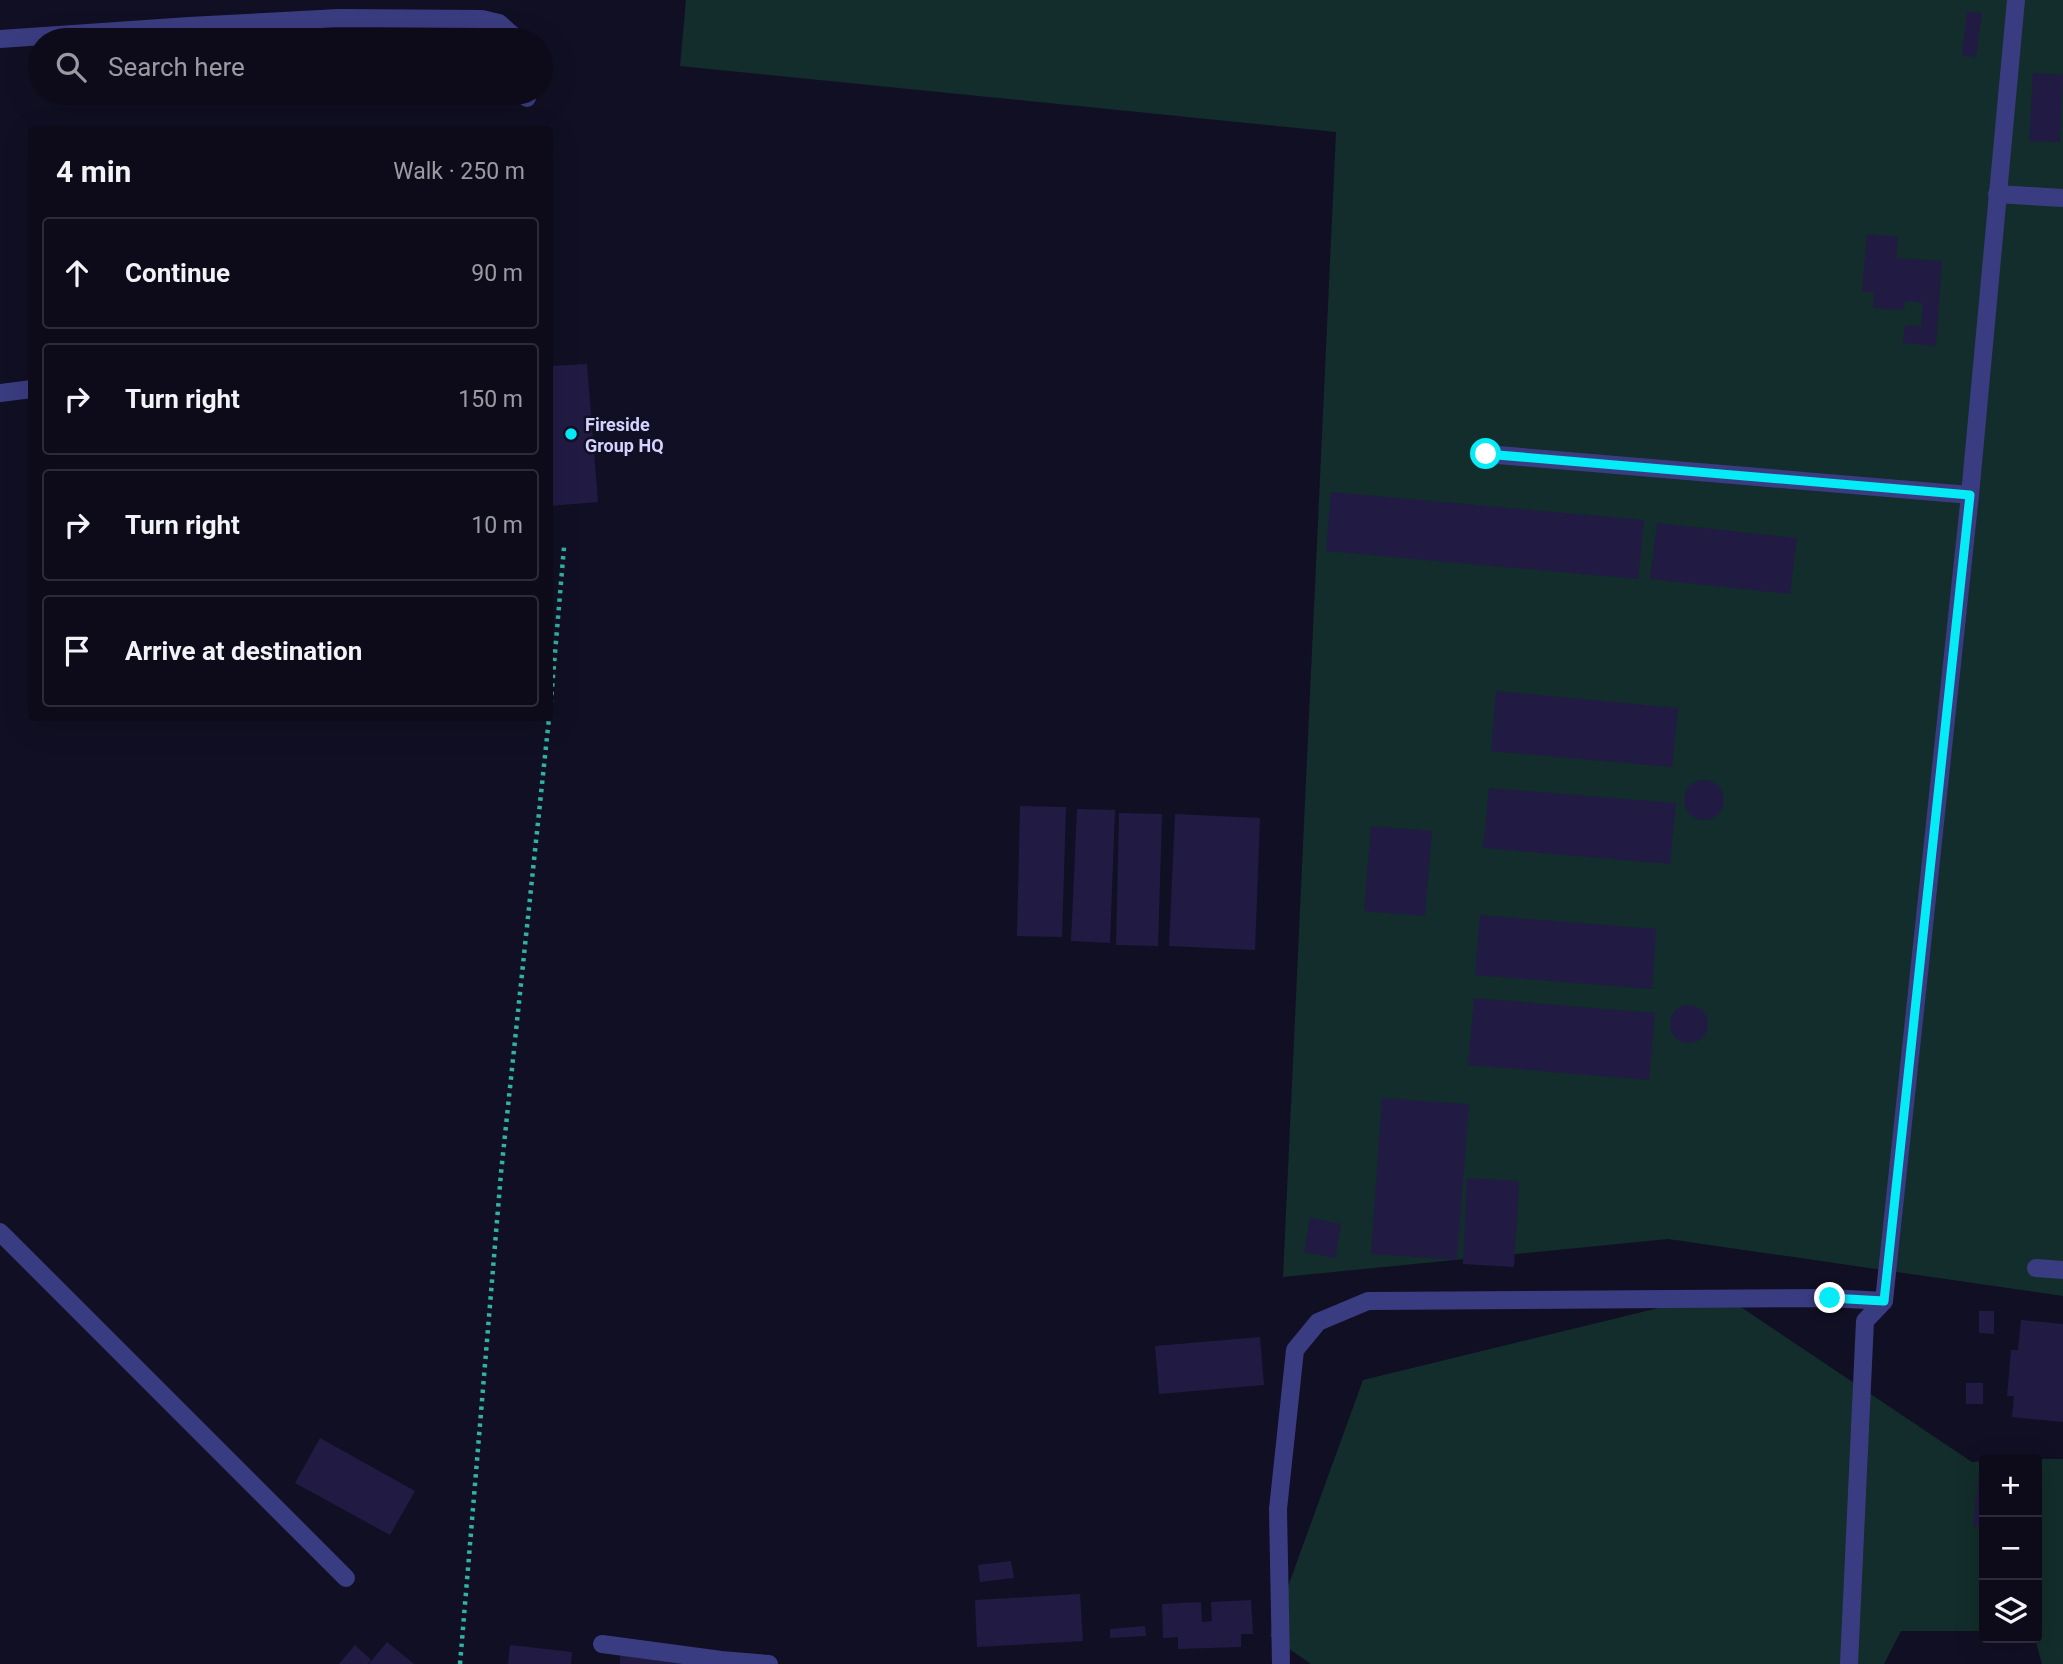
<!DOCTYPE html>
<html lang="en">
<head>
<meta charset="utf-8">
<style>
	:root { --surface:#0d0b1a; --page:#161423; --text:#f1f3f6; --muted:#9a9ba2; --line:#2d2b39 }
	body { margin:0; font-family:Roboto,sans-serif; background:var(--page); color:var(--text) }
	.controls { position:absolute; right:21px; bottom:21px; display:grid; overflow:hidden; border-radius:7px; box-shadow:0 7px 28px #0002 }
	.controls button { width:63px; height:63px; display:grid; place-items:center; padding:0; border:0; border-bottom:2px solid var(--line); background:var(--surface); color:var(--text); font:35px sans-serif }
	.stop { position:absolute; width:21px; height:21px; margin:-16px; border:5px solid #05ecf7; border-radius:50%; background:#fff }
	.stop.end { background:#05ecf7; border-color:#fff; box-shadow:0 2px 7px #0008 }
	.list { margin:0; padding:0; list-style:none }
	h2 { display:flex; justify-content:space-between; align-items:center; height:91px; margin:0; padding:0 28px; font-size:30px }
	h2 small { font-size:23px; font-weight:400; color:var(--muted) }
	.list li { display:grid; grid-template-columns:46px 1fr auto; gap:21px; align-items:center; box-sizing:border-box; height:112px; margin:0 14px 14px; padding:0 14px; border:2px solid var(--line); border-radius:7px }
	.list b { display:block; font-size:26px; white-space:nowrap }
	.list em { font-size:23px; font-style:normal; color:var(--muted) }
	.icon { flex:none; width:38px; height:38px; fill:none; stroke:currentColor; stroke-width:2; stroke-linecap:round; stroke-linejoin:round }
	.map { position:relative; flex:none; width:2063px; height:1664px; overflow:hidden }
	.search { position:absolute; background:var(--surface); box-shadow:0 7px 28px #0002; left:28px; top:28px; width:525px; height:77px; display:flex; align-items:center; gap:18px; box-sizing:border-box; padding:0 24px; border-radius:38px; color:var(--muted); font-size:26px }
	.panel { position:absolute; background:var(--surface); box-shadow:0 7px 28px #0002; left:28px; top:126px; width:525px; height:595px; border-radius:7px }
	.map>svg:first-child { display:block }
	.green { fill:#122d2b }
	.building { fill:#211b44 }
	.lines { fill:none; stroke-linecap:round; stroke-linejoin:round }
	.path { stroke:#31b3a4; stroke-width:4.5; stroke-dasharray:3.5 5; stroke-linecap:butt }
	.minor { stroke:#3a3c81; stroke-width:18 }
	.route { stroke:#05ecf7; stroke-width:9 }
	.poi-dot { fill:#05ecf7; stroke:#110f23; stroke-width:2.5 }
	.labels { text-anchor:middle; dominant-baseline:central; stroke-width:5; stroke-linejoin:round; paint-order:stroke }
	.poi-label { font-size:18px; font-weight:bold; fill:#d4d2fe; stroke:#110f23; text-anchor:start }
</style>
</head>
<body>
<div class="map">
<svg width="2063" height="1664" viewBox="0 0 2063 1664">
	<rect width="100%" height="100%" fill="#110f23"/>
	<g class="green">
		<polygon points="686,0 2063,0 2063,1296 1668,1239 1283,1277 1336,132 680,66"/>
		<polygon points="1720,1293 1972,1462 1984,1461 1984,1631 1901,1631 1884,1664 1311,1664 1270,1636 1363,1380"/>
		<polygon points="2037,1459 2063,1459 2063,1664 2042,1664 2035,1638 2037,1638"/>
	</g>
	<g class="building">
		<polygon points="1967,11 1982,13 1976,57 1962,55"/>
		<polygon points="2033,73 2063,75 2060,142 2029,141"/>
		<polygon points="1867,234 1898,237 1896,258 1942,261 1936,346 1903,343 1905,325 1921,326 1923,303 1905,301 1904,310 1873,308 1874,292 1862,292"/>
		<polygon points="587,364 598,502 550,506 550,366"/>
		<polygon points="1331,492 1644,520 1638,579 1326,551"/>
		<polygon points="1657,523 1797,538 1790,594 1650,579"/>
		<polygon points="1496,691 1678,708 1672,767 1491,751"/>
		<circle cx="1704" cy="800" r="20"/>
		<polygon points="1489,788 1676,803 1670,864 1483,848"/>
		<polygon points="1020,806 1066,807 1062,937 1017,936"/>
		<polygon points="1077,809 1115,810 1110,943 1071,941"/>
		<polygon points="1119,813 1162,814 1158,946 1116,945"/>
		<polygon points="1175,814 1260,818 1255,950 1169,946"/>
		<polygon points="1371,826 1432,831 1425,916 1364,911"/>
		<polygon points="1480,915 1656,929 1652,989 1475,975"/>
		<polygon points="1474,998 1655,1013 1649,1080 1468,1065"/>
		<circle cx="1689" cy="1024" r="19"/>
		<polygon points="1382,1098 1469,1104 1457,1260 1371,1254"/>
		<polygon points="1467,1178 1519,1181 1514,1267 1463,1264"/>
		<polygon points="1310,1218 1341,1224 1335,1258 1304,1252"/>
		<polygon points="1979,1311 1994,1311 1994,1334 1979,1333"/>
		<polygon points="2021,1320 2063,1324 2063,1422 2012,1417 2014,1396 2007,1396 2011,1350 2018,1350"/>
		<polygon points="1260,1337 1264,1385 1159,1394 1155,1346"/>
		<rect x="1966" y="1383" width="17" height="21"/>
		<polygon points="320,1438 415,1491 390,1535 295,1483"/>
		<polygon points="1980,1463 1984,1464 1984,1527 1973,1526"/>
		<polygon points="1011,1561 1014,1578 980,1582 978,1565"/>
		<polygon points="1080,1594 1083,1641 977,1647 975,1600"/>
		<polygon points="1251,1600 1253,1634 1241,1634 1241,1647 1178,1649 1178,1637 1163,1638 1162,1604 1201,1602 1202,1622 1212,1621 1211,1602"/>
		<polygon points="1145,1626 1146,1636 1110,1638 1110,1629"/>
		<polygon points="387,1642 414,1664 369,1664"/>
		<polygon points="355,1645 371,1660 368,1664 339,1664"/>
		<polygon points="510,1645 572,1652 571,1664 508,1664"/>
		<polygon points="620,1655 686,1664 620,1664"/>
	</g>
	<g class="lines">
		<g class="path">
			<polyline points="550,712 564,547"/>
			<polyline points="460,1664 501,1173 549,718"/>
		</g>
		<g class="minor">
			<polyline points="0,39 189,26 339,18 482,19 499,23 518,40"/>
			<polyline points="527,98 527,93"/>
			<polyline points="1997,194 2063,198"/>
			<polyline points="0,393 32,389"/>
			<polyline points="1486,454 1970,495"/>
			<polyline points="0,1232 346,1578"/>
			<polyline points="2036,1268 2063,1270"/>
			<polyline points="602,1644 721,1660 769,1664"/>
			<polyline points="1281,1664 1278,1509 1295,1350 1318,1322 1368,1301 1830,1298 1884,1301 1970,495 2016,0"/>
			<polyline points="1849,1664 1865,1321 1884,1301"/>
		</g>
	</g>
	<g class="lines">
		<polyline class="route" points="1486,454 1970,495 1884,1301 1830,1298"/>
	</g>
	<circle class="poi-dot" cx="571" cy="434" r="7"/>
	<g class="labels">
		<g class="poi-label">
			<text x="585" y="424">Fireside<tspan x="585" dy="21">Group HQ</tspan></text>
		</g>
	</g>
</svg>
<div class="controls">
<button>+</button>
<button>−</button>
<button><svg class="icon" aria-label="layers" viewBox="0 0 24 24"><path d="M12 4l9 5-9 5-9-5zM3 14l9 5 9-5"/></svg></button>
</div>
<div class="stop" style="left:1486px;top:454px"></div>
<div class="stop end" style="left:1830px;top:1298px"></div>
<div class="search"><svg class="icon" aria-label="search" viewBox="0 0 24 24"><circle cx="10" cy="10" r="6"/><path d="M15 15l6 6"/></svg>Search here</div>
<section class="panel">
<h2>4 min<small>Walk · 250 m</small></h2>
<ul class="list">
<li><svg class="icon" aria-label="ahead" viewBox="0 0 24 24"><path d="M12 20V5M6 11l6-6 6 6"/></svg><div><b>Continue</b></div><em>90 m</em></li>
<li><svg class="icon" aria-label="right" viewBox="0 0 24 24"><path d="M7 20v-9h11M14 6l5 5-5 5"/></svg><div><b>Turn right</b></div><em>150 m</em></li>
<li><svg class="icon" aria-label="right" viewBox="0 0 24 24"><path d="M7 20v-9h11M14 6l5 5-5 5"/></svg><div><b>Turn right</b></div><em>10 m</em></li>
<li><svg class="icon" aria-label="arrive" viewBox="0 0 24 24"><path d="M6 21V4h12l-3 4 3 4H6"/></svg><div><b>Arrive at destination</b></div></li>
</ul>
</section>
</div>
</body>
</html>
